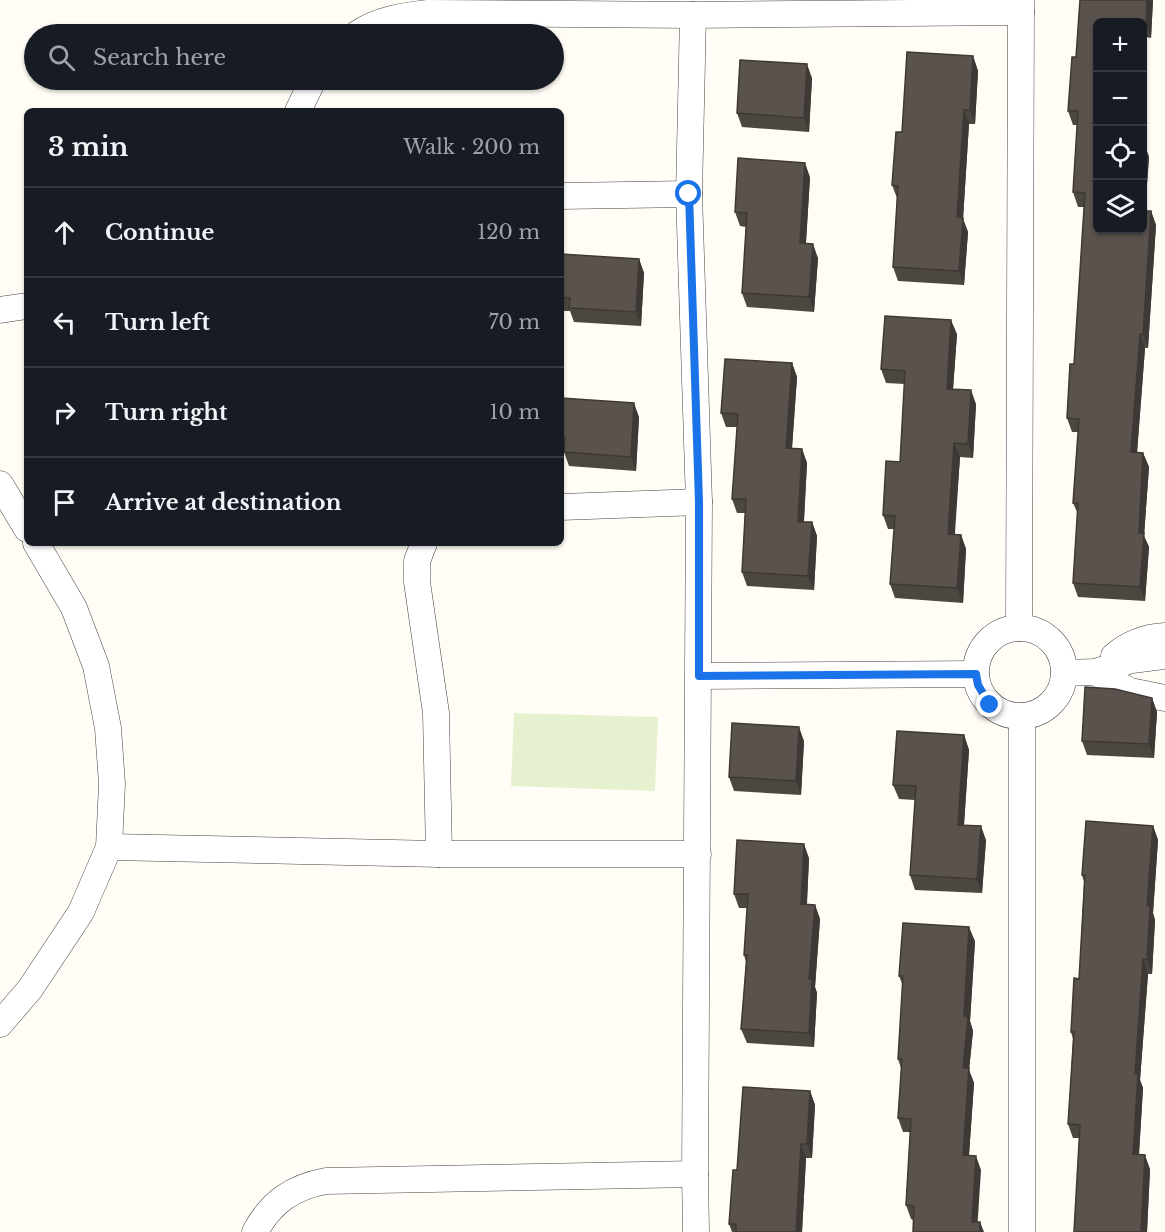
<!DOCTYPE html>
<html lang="en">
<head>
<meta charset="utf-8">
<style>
	:root { --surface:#171b24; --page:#242831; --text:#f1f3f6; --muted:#9ea1a6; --line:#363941 }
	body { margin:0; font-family:"Libre Baskerville",serif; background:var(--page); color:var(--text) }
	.controls { position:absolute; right:18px; top:18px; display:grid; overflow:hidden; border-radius:9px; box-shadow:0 2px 4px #0004 }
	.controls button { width:54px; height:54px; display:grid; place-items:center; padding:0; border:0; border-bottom:2px solid var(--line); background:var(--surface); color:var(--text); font:30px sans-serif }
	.stop { position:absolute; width:18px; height:18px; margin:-14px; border:4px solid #1a73e8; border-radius:50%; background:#fff }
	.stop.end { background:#1a73e8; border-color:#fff; box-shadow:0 2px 6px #0008 }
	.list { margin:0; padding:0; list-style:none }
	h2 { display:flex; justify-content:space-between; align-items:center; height:78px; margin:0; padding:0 24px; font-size:26px }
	h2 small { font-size:20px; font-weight:400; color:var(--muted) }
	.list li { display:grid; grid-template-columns:39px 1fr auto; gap:18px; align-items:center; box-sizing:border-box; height:90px; padding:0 24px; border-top:2px solid var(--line) }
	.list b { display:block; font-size:22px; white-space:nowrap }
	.list em { font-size:20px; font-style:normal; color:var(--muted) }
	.icon { flex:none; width:33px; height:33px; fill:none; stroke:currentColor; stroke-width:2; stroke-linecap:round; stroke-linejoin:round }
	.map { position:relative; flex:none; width:1165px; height:1232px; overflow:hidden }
	.search { position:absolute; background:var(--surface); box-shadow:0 2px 4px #0004; left:24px; top:24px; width:540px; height:66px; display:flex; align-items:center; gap:15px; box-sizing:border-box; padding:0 21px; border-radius:33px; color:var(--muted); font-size:22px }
	.panel { position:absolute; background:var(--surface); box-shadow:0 2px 4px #0004; left:24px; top:108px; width:540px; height:438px; border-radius:9px }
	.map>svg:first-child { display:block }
	.pitch { fill:#e6f2cf }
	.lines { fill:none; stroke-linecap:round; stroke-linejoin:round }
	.minor-casing { stroke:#444; stroke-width:27 }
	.minor { stroke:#fff; stroke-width:26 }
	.wall { fill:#4d4742 }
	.shaded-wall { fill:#3f3936 }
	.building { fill:#5a524d; stroke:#3f3936; stroke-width:1.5 }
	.route { stroke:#1a73e8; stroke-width:8 }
</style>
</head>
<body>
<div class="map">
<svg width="1165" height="1232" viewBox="0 0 1165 1232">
	<rect width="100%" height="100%" fill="#fffdf5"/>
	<polygon class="pitch" points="514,713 658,717 655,791 511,786"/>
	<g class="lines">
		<g class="minor-casing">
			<g id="minor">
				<polyline points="693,15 689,194 699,502 695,1174 696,1232"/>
				<path d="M357 34C378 19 403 16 428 13L693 15 1021 12"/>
				<polyline points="298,111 313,80"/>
				<polyline points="561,196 689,194"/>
				<polyline points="0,310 27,306"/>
				<polyline points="0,484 27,529"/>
				<polyline points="561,507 699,502"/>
				<polyline points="424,543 417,561 417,582 436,713 439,854"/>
				<polyline points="1019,628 1021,0"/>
				<circle cx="1020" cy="672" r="44"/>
				<path d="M1114 656C1128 644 1146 637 1165 636"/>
				<polyline points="1095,672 1130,691 1165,698"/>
				<polyline points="1064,673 1095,672 1132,660 1165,656"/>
				<polyline points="699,676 976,674"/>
				<polyline points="109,847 439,854 698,854"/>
				<polyline points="0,1024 30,989 81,912 109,847 112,784 108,728 96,666 74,608 36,543"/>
				<path d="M255 1232C271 1202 293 1187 326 1181L695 1174"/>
				<polyline points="1022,1232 1022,716"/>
			</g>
		</g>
		<use href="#minor" class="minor"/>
	</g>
	<g class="wall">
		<polygon points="1080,0 1153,0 1151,38 1146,37 1143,96 1143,22 1098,22 1098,230 1143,230 1143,143 1144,143 1149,157 1145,211 1151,211 1156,225 1148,348 1145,348 1137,453 1143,453 1149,467 1144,536 1149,547 1145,601 1078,597 1073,583 1078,514 1073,503 1078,432 1072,432 1067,418 1070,364 1074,364 1084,207 1078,207 1073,192 1077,125 1073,125 1068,111 1072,57 1076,57"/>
		<polygon points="973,56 978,71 975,124 969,124 963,219 968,232 964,285 898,281 893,267 897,198 892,185 902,132"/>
		<polygon points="812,78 809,132 742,127 737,113"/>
		<polygon points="810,177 806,243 818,258 814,312 747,307 742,293 746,227 740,226 735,212"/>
		<polygon points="561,254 639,259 644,273 641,326 574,322 570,311 561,311"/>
		<polygon points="957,334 953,389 976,404 973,458 960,457 954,535 961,535 966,549 963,603 895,598 890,584 894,529 888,529 883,515 900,462 905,384 886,383 881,369"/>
		<polygon points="792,363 797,377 792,448 802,449 807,463 804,522 812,522 817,536 814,590 747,586 742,572 745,513 737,513 732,499 737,427 726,427 721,413"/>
		<polygon points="561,398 639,417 636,471 569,466 564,452 561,452"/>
		<polygon points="1152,698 1157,712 1154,758 1087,755 1082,741"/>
		<polygon points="964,735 969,750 964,825 986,840 982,893 915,890 910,875 915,800 899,799 893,785"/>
		<polygon points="804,741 801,795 734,791 729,777"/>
		<polygon points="1153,826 1158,840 1153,913 1155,920 1152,974 1148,974 1140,1080 1143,1088 1139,1155 1150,1169 1147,1232 1074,1232 1080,1138 1073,1138 1068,1124 1073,1039 1071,1032 1079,979 1084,882 1082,875"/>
		<polygon points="809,858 807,905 815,905 820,919 815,987 817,993 814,1047 747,1043 741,1029 746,962 744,955 747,908 739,908 734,894"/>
		<polygon points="975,941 970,1021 973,1031 969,1070 974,1083 969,1155 981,1170 913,1220 911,1219 906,1205 910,1132 903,1132 898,1118 901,1068 898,1059 903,986 899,976"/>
		<polygon points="810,1091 815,1105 812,1158 806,1158 802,1232 732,1232 729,1224 737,1170"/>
	</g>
	<g class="shaded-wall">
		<polygon points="1147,0 1153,0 1151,38 1146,23"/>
		<polygon points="1143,27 1146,37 1143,96"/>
		<polygon points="973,56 978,71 975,124 970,110"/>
		<polygon points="807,64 812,78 809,132 804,118"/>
		<polygon points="964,110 969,124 963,219 968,232 964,285 959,271 957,217"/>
		<polygon points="1144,143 1149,157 1144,225 1143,220 1143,162"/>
		<polygon points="805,163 810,177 805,257 800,243"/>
		<polygon points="1151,211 1156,225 1148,348 1143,334"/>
		<polygon points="813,244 818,258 814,312 809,297"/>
		<polygon points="639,259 644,273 641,326 636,312"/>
		<polygon points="951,320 957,334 952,403 947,389"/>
		<polygon points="1140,334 1145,348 1136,466 1131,452"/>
		<polygon points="792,363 797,377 791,462 786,448"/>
		<polygon points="971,390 976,404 973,458 968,444"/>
		<polygon points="634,403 639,417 636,471 631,457"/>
		<polygon points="954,443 960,457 954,548 948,534"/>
		<polygon points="802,449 807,463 803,536 798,522"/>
		<polygon points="1143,453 1149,467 1144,536 1149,547 1145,601 1140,587 1139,533"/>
		<polygon points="812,522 817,536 814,590 808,576"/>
		<polygon points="961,535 966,549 963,603 957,588"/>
		<polygon points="1152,698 1157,712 1154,758 1149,744"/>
		<polygon points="799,727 804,741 801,795 796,781"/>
		<polygon points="964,735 969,750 963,839 958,825"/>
		<polygon points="981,826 986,840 982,893 977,879"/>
		<polygon points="1153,826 1158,840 1153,913 1155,920 1152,974 1147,960 1147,906"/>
		<polygon points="804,844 809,858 806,919 801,904"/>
		<polygon points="815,905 820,919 815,987 817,993 814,1047 809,1033 809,979"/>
		<polygon points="969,927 975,941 970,1021 973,1031 969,1070 974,1083 968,1169 963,1155 963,1068 964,1016"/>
		<polygon points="1143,959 1148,974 1140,1080 1143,1088 1138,1168 1133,1154 1135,1074"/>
		<polygon points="810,1091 815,1105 812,1158 807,1144"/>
		<polygon points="801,1144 806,1158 802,1232 796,1232"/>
		<polygon points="1145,1155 1150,1169 1147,1232 1141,1232"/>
		<polygon points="976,1156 981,1170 977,1232 972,1222"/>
		<polygon points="980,1222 984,1232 980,1232"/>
	</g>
	<g class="building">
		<polygon points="1080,0 1147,0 1146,23 1143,23 1143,22 1098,22 1098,230 1143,230 1143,211 1151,211 1143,334 1140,334 1131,452 1143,453 1139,533 1144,533 1140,587 1073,583 1078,503 1073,503 1079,419 1067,418 1070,364 1074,364 1085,193 1073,192 1078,111 1068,111 1072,57 1076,57"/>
		<polygon points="907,52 973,56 970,110 964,110 957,217 963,218 959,271 893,267 898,186 892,185 896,132 902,132"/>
		<polygon points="740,60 807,64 804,118 737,113"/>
		<polygon points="1143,143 1144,143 1143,162"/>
		<polygon points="738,158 805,163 800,243 813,244 809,297 742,293 747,213 735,212"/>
		<polygon points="561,254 639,259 636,312 569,308 570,298 561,297"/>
		<polygon points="885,316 951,320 947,389 971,390 968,444 954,443 948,534 961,535 957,588 890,584 895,516 883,515 886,461 900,462 905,371 881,369"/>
		<polygon points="725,359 792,363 786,448 802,449 798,522 812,522 808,576 742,572 746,499 732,499 738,414 721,413"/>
		<polygon points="561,398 634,403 631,457 564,452 565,438 561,438"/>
		<polygon points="1085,687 1115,689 1152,698 1149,744 1082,741"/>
		<polygon points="732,723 799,727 796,781 729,777"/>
		<polygon points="897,731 964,735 958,825 981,826 977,879 910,875 916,786 893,785"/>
		<polygon points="1086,821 1153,826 1147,906 1150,906 1147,960 1143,959 1135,1074 1138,1074 1133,1154 1145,1155 1141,1232 1074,1232 1080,1125 1068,1124 1074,1032 1071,1032 1074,978 1079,979 1085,875 1082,875"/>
		<polygon points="737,840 804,844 801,904 815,905 809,979 812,979 809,1033 741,1029 747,955 744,955 748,894 734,894"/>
		<polygon points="903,923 969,927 964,1016 968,1017 963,1068 969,1068 963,1155 976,1156 972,1222 980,1222 980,1232 913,1232 914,1206 906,1205 911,1119 898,1118 902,1059 898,1059 903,976 899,976"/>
		<polygon points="743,1087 810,1091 807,1144 801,1144 796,1232 736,1232 736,1224 729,1224 733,1170 737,1170"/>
	</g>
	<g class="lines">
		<polyline class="route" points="689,194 699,502 699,676 976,674 978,685 990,705"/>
	</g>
</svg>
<div class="controls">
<button>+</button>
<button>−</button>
<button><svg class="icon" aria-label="locate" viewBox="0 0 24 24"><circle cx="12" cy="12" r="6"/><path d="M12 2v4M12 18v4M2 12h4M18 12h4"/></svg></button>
<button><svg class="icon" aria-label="layers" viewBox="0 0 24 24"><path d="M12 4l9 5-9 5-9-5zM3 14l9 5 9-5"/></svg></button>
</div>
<div class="stop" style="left:689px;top:194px"></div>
<div class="stop end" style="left:990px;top:705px"></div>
<div class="search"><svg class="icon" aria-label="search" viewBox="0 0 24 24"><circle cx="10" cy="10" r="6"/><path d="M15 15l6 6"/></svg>Search here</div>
<section class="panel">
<h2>3 min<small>Walk · 200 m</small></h2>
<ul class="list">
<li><svg class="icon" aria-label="ahead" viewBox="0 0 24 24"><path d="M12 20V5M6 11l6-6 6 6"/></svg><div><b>Continue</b></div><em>120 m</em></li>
<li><svg class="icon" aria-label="left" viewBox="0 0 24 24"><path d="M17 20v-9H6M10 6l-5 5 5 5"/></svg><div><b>Turn left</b></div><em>70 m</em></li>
<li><svg class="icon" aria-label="right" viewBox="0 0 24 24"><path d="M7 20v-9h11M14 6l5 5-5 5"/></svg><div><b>Turn right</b></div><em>10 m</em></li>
<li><svg class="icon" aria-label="arrive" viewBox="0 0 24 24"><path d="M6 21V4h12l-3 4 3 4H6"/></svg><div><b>Arrive at destination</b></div></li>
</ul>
</section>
</div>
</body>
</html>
